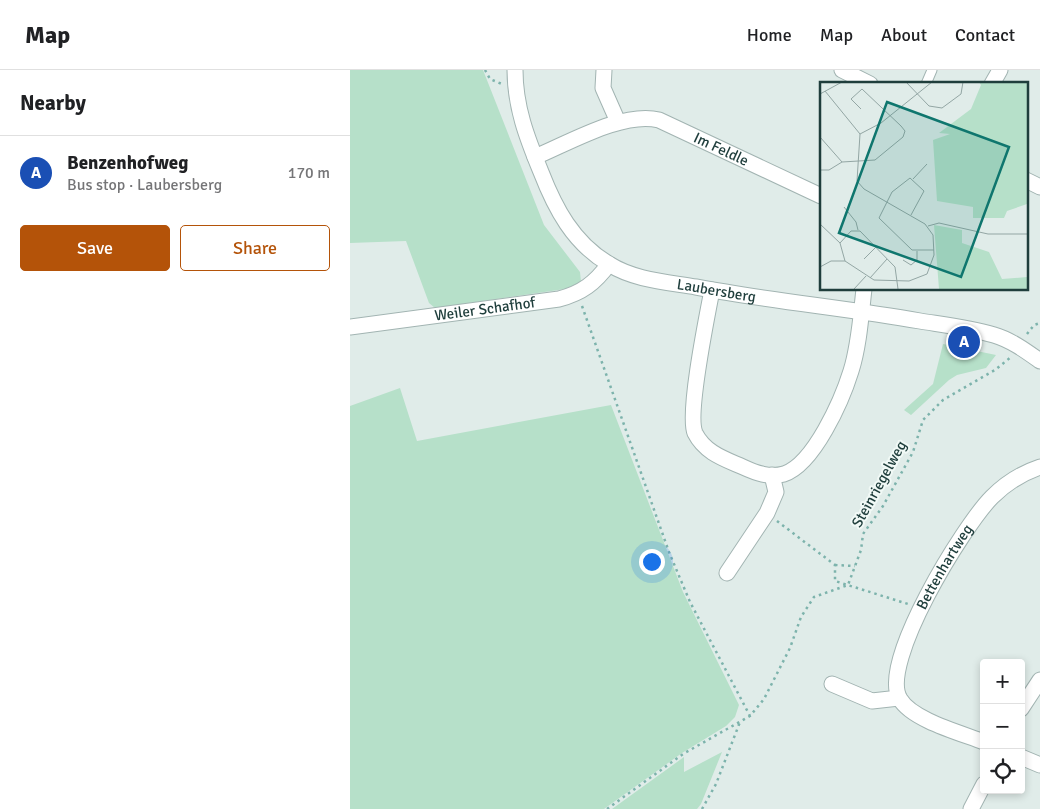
<!DOCTYPE html>
<html lang="en">
<head>
<meta charset="utf-8">
<style>
	:root { --surface:#fff; --page:#f2f2f2; --text:#202124; --muted:#757577; --line:#e0e0e0; --accent:#b45309 }
	body { margin:0; font-family:Signika,sans-serif; background:var(--page); color:var(--text) }
	.controls { position:absolute; right:15px; bottom:15px; display:grid; overflow:hidden; border-radius:5px; box-shadow:0 2px 8px #0003 }
	.controls button { width:45px; height:45px; display:grid; place-items:center; padding:0; border:0; border-bottom:1px solid var(--line); background:var(--surface); color:var(--text); font:25px sans-serif }
	.you { position:absolute; left:301px; top:491px; width:18px; height:18px; margin:-12px; border:4px solid #fff; border-radius:50%; background:#1a73e8; box-shadow:0 0 0 8px #1a73e833 }
	.badge { display:grid; place-items:center; width:32px; height:32px; border-radius:50%; background:var(--accent); color:#fff; font-size:16px; font-weight:700 }
	.pin { position:absolute; translate:-50% -50%; border:2px solid #fff; box-shadow:0 1px 5px #0006 }
	.list { margin:0; padding:0; list-style:none }
	h2 { display:flex; justify-content:space-between; align-items:center; height:65px; margin:0; padding:0 20px; font-size:21px }
	h2 small { font-size:16px; font-weight:400; color:var(--muted) }
	.list li { display:grid; grid-template-columns:32px 1fr auto; gap:15px; align-items:center; box-sizing:border-box; height:75px; padding:0 20px; border-top:1px solid var(--line) }
	.list b { display:block; font-size:19px; white-space:nowrap }
	.list p { margin:0; font-size:16px; white-space:nowrap; color:var(--muted) }
	.list em { font-size:16px; font-style:normal; color:var(--muted) }
	.actions { display:flex; gap:10px; padding:15px 20px }
	.actions a { flex:1; padding:11px 0; border:1px solid var(--accent); border-radius:5px; text-align:center; font-size:18px; color:var(--accent) }
	.actions .main { background:var(--accent); color:#fff }
	.icon { flex:none; width:28px; height:28px; fill:none; stroke:currentColor; stroke-width:2; stroke-linecap:round; stroke-linejoin:round }
	.map { position:relative; flex:none; width:690px; height:739px; overflow:hidden }
	header { display:flex; align-items:center; gap:30px; box-sizing:border-box; height:70px; padding:0 25px; background:var(--surface); border-bottom:1px solid var(--line) }
	header strong { font-size:24px }
	nav { display:flex; gap:28px; margin-inline-start:auto; font-size:18px }
	main { display:flex }
	aside { flex:1; background:var(--surface) }
	.map>svg:first-child { display:block }
	.green { fill:#b6e0c9 }
	.lines { fill:none; stroke-linecap:round; stroke-linejoin:round }
	.lane-casing { stroke:#a2b4b2; stroke-width:11 }
	.street-casing { stroke:#a2b4b2; stroke-width:17 }
	.path { stroke:#7db3ac; stroke-width:2.5; stroke-dasharray:2.5 4; stroke-linecap:butt }
	.lane { stroke:#fff; stroke-width:9 }
	.street { stroke:#fff; stroke-width:15 }
	.labels { text-anchor:middle; dominant-baseline:central; stroke-width:4; stroke-linejoin:round; paint-order:stroke }
	.street-label { font-size:15px; fill:#1f3e3c; stroke:#f1f9f6 }
	.inset-road { fill:none; stroke:#93a6a4; stroke-width:1 }
	.view { fill:#0f766e; fill-opacity:0.15; stroke:#0f766e; stroke-width:2.5 }
	.inset-edge { fill:none; stroke:#1f3e3c; stroke-width:2.5 }
</style>
</head>
<body>
<header>
<strong>Map</strong>
<nav><a>Home</a><a>Map</a><a>About</a><a>Contact</a></nav>
</header>
<main>
<aside>
<h2>Nearby<small></small></h2>
<ul class="list">
<li><span class="badge" style="background:#1a4fb4">A</span><div><b>Benzenhofweg</b><p>Bus stop · Laubersberg</p></div><em>170 m</em></li>
</ul>
<div class="actions"><a class="main">Save</a><a>Share</a></div>
</aside>
<div class="map">
<svg width="690" height="739" viewBox="0 0 690 739">
	<rect width="100%" height="100%" fill="#e0ece9"/>
	<g class="green">
		<polygon points="0,0 133,0 194,155 230,202 231,212 215,219 85,238 79,233 56,171 0,173"/>
		<polygon points="593,274 646,285 636,298 607,305 599,310 561,345 554,340 583,314"/>
		<polygon points="50,318 67,371 261,335 333,522 389,635 385,647 376,656 332,683 254,739 0,739 0,336"/>
		<polygon points="372,682 351,734 347,739 262,739 334,687 334,702"/>
	</g>
	<g class="lines">
		<g class="lane-casing">
			<polyline id="lane" points="576,14 582,0"/>
		</g>
		<g class="street-casing">
			<g id="street">
				<path id="s1" d="M165 0C165 37 177 68 191 102 205 138 223 173 259 194 284 210 317 212 346 217 420 231 496 238 570 251 595 255 620 258 644 265 661 270 676 281 690 291"/>
				<polyline points="254,0 253,18 268,52"/>
				<polyline points="492,0 520,14"/>
				<polyline points="642,14 650,0"/>
				<path id="s2" d="M185 87C219 73 273 41 309 50L471 126"/>
				<polyline points="676,110 690,117"/>
				<path d="M362 220C357 246 337 344 345 363 355 383 375 389 393 397 406 403 419 408 434 404 464 394 492 330 501 301 509 276 511 245 514 219"/>
				<path id="s3" d="M0 257 209 229C232 223 245 213 259 194"/>
				<polyline points="377,503 417,443 426,422 422,405"/>
				<polyline points="482,614 522,631 549,628"/>
				<polyline points="671,639 690,610"/>
				<path id="s4" d="M634 672C611 663 562 650 550 629 528 594 614 455 642 427 656 413 672 403 690 397"/>
				<polyline points="671,687 690,695"/>
				<polyline points="621,739 634,714"/>
			</g>
		</g>
		<g class="path">
			<polyline points="135,0 140,9 152,14"/>
			<polyline points="232,236 319,482 340,532 400,646"/>
			<polyline points="677,264 684,255 690,253"/>
			<polyline points="427,451 485,495 485,511 558,534"/>
			<polyline points="485,495 505,496"/>
			<polyline points="257,739 333,684 400,646 414,629 440,578 451,547 464,527 498,515 511,480 513,464 533,436 563,382 573,350 593,330 645,300 661,287"/>
			<polyline points="352,739 366,714 390,652"/>
		</g>
		<use href="#lane" class="lane"/>
		<use href="#street" class="street"/>
	</g>
	<g class="labels">
		<g class="street-label">
			<text stroke="none"><textPath href="#s2" startOffset="200">Im Feldle</textPath></text>
			<text stroke="none"><textPath href="#s1" startOffset="334">Laubersberg</textPath></text>
			<text stroke="none"><textPath href="#s3" startOffset="136">Weiler Schafhof</textPath></text>
			<text transform="translate(529 414) rotate(-61)">Steinriegelweg</text>
			<text stroke="none"><textPath href="#s4" startOffset="239">Bettenhartweg</textPath></text>
		</g>
	</g>
	<g transform="translate(470 12)">
		<rect width="208" height="208" fill="#e0ece9"/>
		<path d="M159 0H207V122L187 129 184 136H153V125L117 119 113 58 130 52 119 51 151 27 161 3ZM114 143 142 148V161L169 170 182 197 207 195V207H119Z" fill="#b6e0c9"/>
		<path class="inset-road" d="M86 0 109 24 122 26 141 12 143 0M0 12 22 0M40 52 61 41 112 0M0 55 22 80M0 88H9L22 80 55 78 83 55 85 49 81 44 42 7 31 17 41 27M93 97 107 82M24 125 36 140 38 148M91 133 104 109 90 96 72 110 59 136 92 168H114M0 142 20 161 25 179M108 144 119 141 168 152H208M20 161 31 149H40L75 185 78 207M44 177 56 165M83 178 91 183 97 178V169M0 185 11 179H25L54 198 89 199 107 192 114 173 113 153 105 142 44 107 37 99 40 52 5 9M50 196 67 177M34 207 46 194"/>
		<path class="view" d="M67 20 189 65 141 195 19 151Z"/>
		<rect width="208" height="208" class="inset-edge"/>
	</g>
</svg>
<div class="controls">
<button>+</button>
<button>−</button>
<button><svg class="icon" aria-label="locate" viewBox="0 0 24 24"><circle cx="12" cy="12" r="6"/><path d="M12 2v4M12 18v4M2 12h4M18 12h4"/></svg></button>
</div>
<div class="you"></div>
<div class="pin badge" style="left:614px;top:272px;background:#1a4fb4">A</div>
</div>
</main>
</body>
</html>
